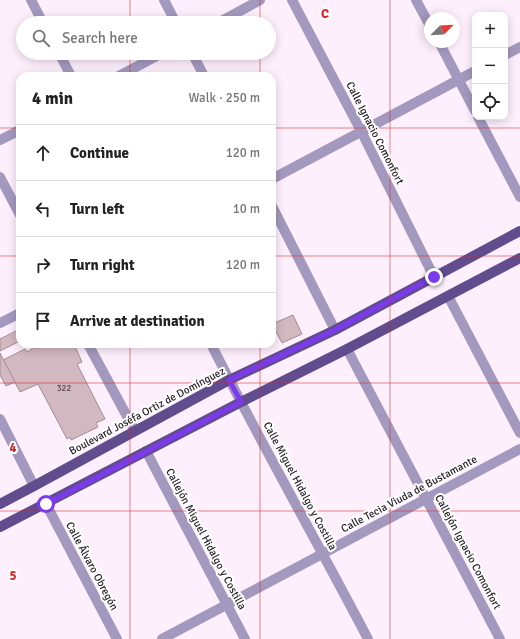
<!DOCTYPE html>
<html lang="en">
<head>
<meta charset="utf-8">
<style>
	:root { --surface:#fff; --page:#f2f2f2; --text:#222; --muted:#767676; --line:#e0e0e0 }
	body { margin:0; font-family:Signika,sans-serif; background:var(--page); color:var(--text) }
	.controls { position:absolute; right:12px; top:12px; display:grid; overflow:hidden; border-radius:8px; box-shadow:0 2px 10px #0003 }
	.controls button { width:36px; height:36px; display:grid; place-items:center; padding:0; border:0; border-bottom:1px solid var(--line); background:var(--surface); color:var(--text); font:20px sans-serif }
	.compass { position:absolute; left:424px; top:12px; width:36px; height:36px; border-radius:50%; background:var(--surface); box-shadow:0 2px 10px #0003; rotate:66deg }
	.stop { position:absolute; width:12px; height:12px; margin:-9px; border:3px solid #7c3aed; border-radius:50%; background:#fff }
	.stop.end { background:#7c3aed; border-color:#fff; box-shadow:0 1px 4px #0008 }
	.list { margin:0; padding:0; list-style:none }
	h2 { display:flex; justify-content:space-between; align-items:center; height:52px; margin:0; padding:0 16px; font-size:17px }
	h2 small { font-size:13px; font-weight:400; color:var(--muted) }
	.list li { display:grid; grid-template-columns:26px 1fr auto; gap:12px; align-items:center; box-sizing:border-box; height:56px; padding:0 16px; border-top:1px solid var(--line) }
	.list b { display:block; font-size:15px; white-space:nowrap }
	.list em { font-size:13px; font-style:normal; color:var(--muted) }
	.icon { flex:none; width:22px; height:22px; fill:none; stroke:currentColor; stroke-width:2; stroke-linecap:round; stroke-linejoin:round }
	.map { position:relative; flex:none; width:520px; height:639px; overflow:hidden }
	.search { position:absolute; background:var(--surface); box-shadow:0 2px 10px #0003; left:16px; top:16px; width:260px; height:44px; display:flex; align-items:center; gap:10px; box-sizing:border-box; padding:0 14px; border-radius:22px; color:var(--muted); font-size:15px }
	.panel { position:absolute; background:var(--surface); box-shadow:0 2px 10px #0003; left:16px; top:72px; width:260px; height:276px; border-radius:12px }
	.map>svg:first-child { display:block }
	.building { fill:#d2b8c0; stroke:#a38b92 }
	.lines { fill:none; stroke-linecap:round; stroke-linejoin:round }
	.minor { stroke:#a399bf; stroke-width:10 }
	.major { stroke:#614d8e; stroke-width:10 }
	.route { stroke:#7c3aed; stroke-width:5 }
	.grid { fill:none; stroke:#d62828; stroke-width:1; stroke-opacity:0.55 }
	.labels { text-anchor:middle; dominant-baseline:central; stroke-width:4; stroke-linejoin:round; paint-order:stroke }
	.number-label { font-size:9px; fill:#52464d }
	.street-label { font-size:11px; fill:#272027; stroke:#fff }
	.grid-label { font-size:13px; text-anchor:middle; font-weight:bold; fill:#d62828; stroke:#fff; stroke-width:4; stroke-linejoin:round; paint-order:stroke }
</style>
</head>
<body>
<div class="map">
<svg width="520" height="639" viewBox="0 0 520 639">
	<rect width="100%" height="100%" fill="#feeffd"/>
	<g class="building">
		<polygon points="293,315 302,334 282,343 272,324"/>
		<polygon points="20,329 20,341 0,351 0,339"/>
		<polygon points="34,344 53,344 54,346 58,344 74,344 82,362 77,364 105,419 96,423 98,427 71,440 70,437 67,439 38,384 20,392 3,360 25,349 27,352 32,349"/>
		<polygon points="0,353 15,382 6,386 0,375"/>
	</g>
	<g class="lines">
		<g class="minor">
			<polyline points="31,0 43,23"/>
			<polyline points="164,0 176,23"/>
			<polyline points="292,0 361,131 434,277"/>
			<polyline points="416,0 430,26"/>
			<polyline points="218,23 260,0"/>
			<polyline points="439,42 475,111"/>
			<polyline points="59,53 71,76"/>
			<polyline points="192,53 204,76"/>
			<polyline points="505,55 520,47"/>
			<polyline points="119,76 162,53"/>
			<polyline points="478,117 520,197"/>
			<polyline points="0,140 20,130"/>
			<polyline points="0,177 20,215"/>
			<polyline points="272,179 475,71"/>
			<polyline points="272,206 335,330"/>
			<polyline points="448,296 520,433"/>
			<polyline points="0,323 20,313"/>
			<polyline points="88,344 135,431"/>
			<path d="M211 344C261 443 316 540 368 639"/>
			<polyline points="347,349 500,639"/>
			<polyline points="0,419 34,486"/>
			<polyline points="146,451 245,639"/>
			<polyline points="46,504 117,639"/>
			<polyline points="162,639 520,449"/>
		</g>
		<g class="major">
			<polyline points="0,504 34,486 229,380 335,330 520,231"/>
			<polyline points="0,527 241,402 347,349 520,258"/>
		</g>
	</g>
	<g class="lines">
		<polyline class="route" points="46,504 241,402 229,380 335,330 434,277"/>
	</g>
	<path class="grid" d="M130 0V23M260 0V23M390 0V639M130 53V76M260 53V76M0 128H20M272 128H520M0 256H20M272 256H520M130 344V639M260 344V639M0 383H520M0 511H520"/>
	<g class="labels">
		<g class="number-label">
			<text x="64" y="388">322</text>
		</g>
		<g class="street-label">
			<text transform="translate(375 133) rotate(63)">Calle Ignacio Comonfort</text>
			<text transform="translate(147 411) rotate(-28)">Boulevard Joséfa Ortiz de Domínguez</text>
			<text transform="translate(300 486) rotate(62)">Calle Miguel Hidalgo y Costilla</text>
			<text transform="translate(409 494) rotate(-28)">Calle Tecia Viuda de Bustamante</text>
			<text transform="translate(206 539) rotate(62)">Callejón Miguel Hidalgo y Costilla</text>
			<text transform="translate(468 552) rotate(62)">Callejón Ignacio Comonfort</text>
			<text transform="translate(92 566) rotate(62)">Calle Álvaro Obregón</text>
		</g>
	</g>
	<g class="grid-label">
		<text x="325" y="18">C</text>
		<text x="13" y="452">4</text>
		<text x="13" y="580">5</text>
	</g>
</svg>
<div class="controls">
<button>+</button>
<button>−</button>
<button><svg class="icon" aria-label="locate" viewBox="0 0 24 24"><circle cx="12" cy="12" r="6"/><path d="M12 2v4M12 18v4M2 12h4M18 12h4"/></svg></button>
</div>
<svg class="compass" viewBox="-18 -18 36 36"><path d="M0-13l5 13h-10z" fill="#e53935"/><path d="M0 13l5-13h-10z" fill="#767676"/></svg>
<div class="stop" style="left:46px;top:504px"></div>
<div class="stop end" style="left:434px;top:277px"></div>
<div class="search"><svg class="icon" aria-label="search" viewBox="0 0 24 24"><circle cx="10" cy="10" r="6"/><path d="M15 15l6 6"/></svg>Search here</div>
<section class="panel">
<h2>4 min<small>Walk · 250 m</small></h2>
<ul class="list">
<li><svg class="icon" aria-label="ahead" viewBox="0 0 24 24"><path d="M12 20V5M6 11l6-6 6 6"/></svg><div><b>Continue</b></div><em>120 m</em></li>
<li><svg class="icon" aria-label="left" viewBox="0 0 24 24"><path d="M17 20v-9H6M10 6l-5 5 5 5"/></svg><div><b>Turn left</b></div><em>10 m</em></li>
<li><svg class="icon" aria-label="right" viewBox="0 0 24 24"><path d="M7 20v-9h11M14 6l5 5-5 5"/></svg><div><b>Turn right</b></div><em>120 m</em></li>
<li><svg class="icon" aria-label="arrive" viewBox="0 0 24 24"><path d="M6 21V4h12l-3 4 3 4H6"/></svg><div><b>Arrive at destination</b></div></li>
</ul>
</section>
</div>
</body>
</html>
